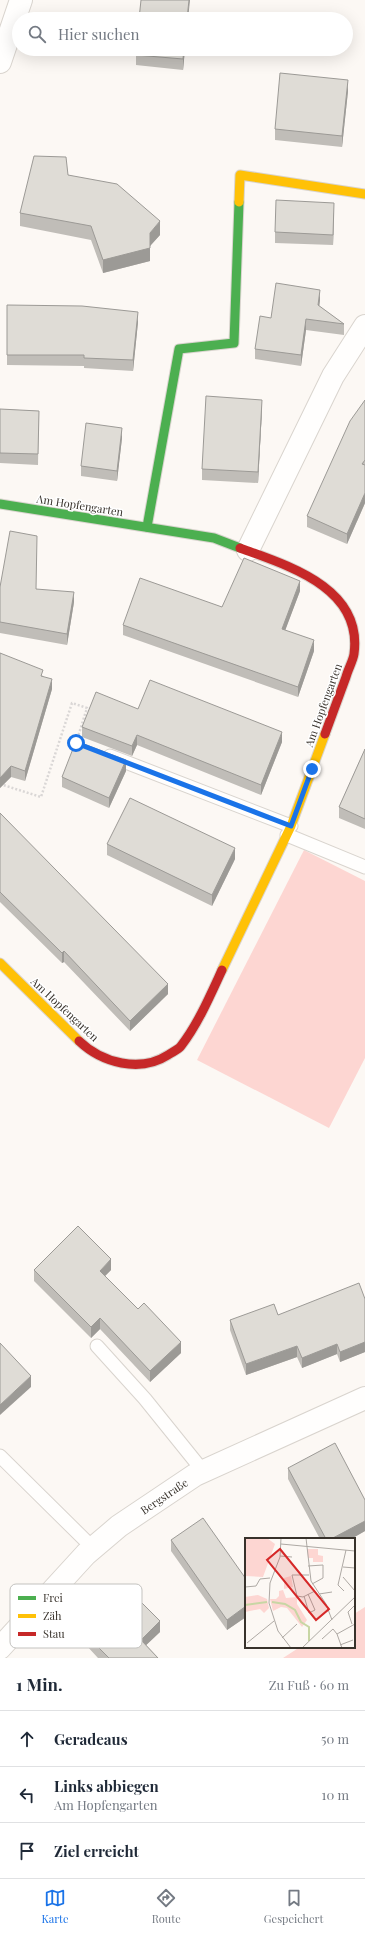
<!DOCTYPE html>
<html lang="de">
<head>
<meta charset="utf-8">
<style>
	:root { --surface:#fff; --page:#f2f2f3; --text:#1f2937; --muted:#747a83; --line:#e0e1e3; --accent:#1a73e8 }
	body { margin:0; font-family:"Playfair Display",serif; background:var(--page); color:var(--text) }
	.stop { position:absolute; width:12px; height:12px; margin:-9px; border:3px solid #1a73e8; border-radius:50%; background:#fff }
	.stop.end { background:#1a73e8; border-color:#fff; box-shadow:0 1px 4px #0008 }
	.list { margin:0; padding:0; list-style:none }
	h2 { display:flex; justify-content:space-between; align-items:center; height:52px; margin:0; padding:0 16px; font-size:17px }
	h2 small { font-size:13px; font-weight:400; color:var(--muted) }
	.list li { display:grid; grid-template-columns:26px 1fr auto; gap:12px; align-items:center; box-sizing:border-box; height:56px; padding:0 16px; border-top:1px solid var(--line) }
	.list b { display:block; font-size:15px; white-space:nowrap }
	.list p { margin:0; font-size:13px; white-space:nowrap; color:var(--muted) }
	.list em { font-size:13px; font-style:normal; color:var(--muted) }
	.icon { flex:none; width:22px; height:22px; fill:none; stroke:currentColor; stroke-width:2; stroke-linecap:round; stroke-linejoin:round }
	.map { position:relative; flex:none; width:365px; height:1658px; overflow:hidden }
	.search { position:absolute; background:var(--surface); box-shadow:0 4px 16px #0002; left:12px; right:12px; top:12px; height:44px; display:flex; align-items:center; gap:10px; box-sizing:border-box; padding:0 14px; border-radius:22px; color:var(--muted); font-size:15px }
	.sheet { height:220px; background:var(--surface) }
	nav { display:flex; justify-content:space-around; align-items:center; box-sizing:border-box; height:56px; border-top:1px solid var(--line); background:var(--surface); font-size:11px; color:var(--muted) }
	nav a { display:grid; justify-items:center; gap:2px }
	nav .on { color:var(--accent) }
	.map>svg:first-child { display:block }
	.green { fill:#fdd6d2 }
	.lines { fill:none; stroke-linecap:round; stroke-linejoin:round }
	.lane-casing { stroke:#d9d4ce; stroke-width:15 }
	.street-casing { stroke:#d9d4ce; stroke-width:24 }
	.fast-casing { stroke:#d9d4ce; stroke-width:11 }
	.slow-casing { stroke:#d9d4ce; stroke-width:11 }
	.jam-casing { stroke:#d9d4ce; stroke-width:11 }
	.path { stroke:#dad7d6; stroke-width:2.5; stroke-dasharray:2 2; stroke-linecap:butt }
	.lane { stroke:#fffefd; stroke-width:13 }
	.street { stroke:#fffefd; stroke-width:22 }
	.fast { stroke:#4caf50; stroke-width:9 }
	.slow { stroke:#ffc107; stroke-width:9 }
	.jam { stroke:#c62828; stroke-width:9 }
	.wall { fill:#c0bdb8 }
	.shaded-wall { fill:#9c9a96 }
	.building { fill:#dfdcd6; stroke:#9c9a96 }
	.route { stroke:#1a73e8; stroke-width:5 }
	.labels { text-anchor:middle; dominant-baseline:central; stroke-width:3; stroke-linejoin:round; paint-order:stroke }
	.street-label { font-size:11px; fill:#38322b; stroke:#fff }
	.inset-river { fill:none; stroke:#c8d6a4; stroke-width:2 }
	.inset-road { fill:none; stroke:#aea9a4; stroke-width:1 }
	.view { fill:#d62828; fill-opacity:0.15; stroke:#d62828; stroke-width:2 }
	.inset-edge { fill:none; stroke:#38322b; stroke-width:2 }
	.key { fill:#fff; stroke:#c3c2bf; stroke-width:1 }
	.key-label { font-size:11px; fill:#38322b }
</style>
</head>
<body>
<div class="map">
<svg width="365" height="1658" viewBox="0 0 365 1658">
	<rect width="100%" height="100%" fill="#fcf8f4"/>
	<g class="green">
		<polygon points="304,850 365,881 365,1058 329,1128 197,1060"/>
		<polygon points="365,1607 365,1658 283,1658 300,1647 354,1647 354,1614"/>
	</g>
	<g class="lines">
		<g class="lane-casing">
			<g id="lane">
				<polyline points="110,756 291,826"/>
				<polyline points="287,835 365,867"/>
				<polyline points="97,1346 145,1399 203,1471"/>
				<polyline points="0,1456 93,1548"/>
			</g>
		</g>
		<g class="street-casing">
			<g id="street">
				<polyline points="0,62 21,0"/>
				<polyline points="248,550 333,376 365,326"/>
				<polyline points="0,1648 86,1554 119,1526 195,1475 365,1398"/>
			</g>
		</g>
		<g class="fast-casing">
			<g id="fast">
				<polyline points="0,504 214,538 240,548"/>
				<polyline points="147,527 179,349 234,343 239,202"/>
			</g>
		</g>
		<g class="slow-casing">
			<g id="slow">
				<polyline points="239,202 240,175 365,194"/>
				<polyline points="0,963 79,1041"/>
				<polyline points="222,970 291,826 325,734"/>
			</g>
		</g>
		<g class="jam-casing">
			<g id="jam">
				<path d="M240 548C289 566 363 588 354 654 353 661 348 669 346 677 339 696 332 715 325 734"/>
				<path d="M79 1041C102 1063 140 1073 168 1055 172 1052 178 1050 181 1046 198 1024 210 996 222 970"/>
			</g>
		</g>
		<polyline class="path" points="0,784 41,797 72,703 87,708 76,743"/>
		<use href="#lane" class="lane"/>
		<use href="#street" class="street"/>
		<use href="#fast" class="fast"/>
		<use href="#slow" class="slow"/>
		<use href="#jam" class="jam"/>
	</g>
	<g class="wall">
		<polygon points="136,49 185,49 183,70 136,65"/>
		<polygon points="348,91 342,147 275,140 275,129"/>
		<polygon points="68,175 160,235 150,246 150,261 103,273 91,240 20,226 20,213"/>
		<polygon points="334,213 333,245 275,243 275,232"/>
		<polygon points="320,300 319,306 344,324 344,335 306,330 301,366 255,359 255,349 271,318"/>
		<polygon points="7,305 138,322 133,371 84,368 84,366 7,365"/>
		<polygon points="365,400 365,503 347,544 307,527 307,516"/>
		<polygon points="0,409 39,411 38,465 0,463"/>
		<polygon points="262,410 258,483 202,480 202,469"/>
		<polygon points="122,438 117,481 81,476 81,466"/>
		<polygon points="0,587 36,589 74,602 67,645 0,633"/>
		<polygon points="300,591 285,630 314,651 298,697 123,635 123,625 222,607"/>
		<polygon points="0,653 43,676 52,689 25,781 11,777 0,788"/>
		<polygon points="138,709 282,742 261,795 137,745 132,756 82,737 82,727"/>
		<polygon points="365,749 365,829 339,818 339,807"/>
		<polygon points="126,771 109,808 62,787 62,777"/>
		<polygon points="0,813 168,994 130,1031 64,962 62,963 0,902"/>
		<polygon points="107,844 235,859 212,906 107,855"/>
		<polygon points="34,1270 111,1270 105,1276 181,1353 150,1382 100,1329 91,1338 34,1281"/>
		<polygon points="365,1299 365,1352 340,1362 337,1354 302,1368 297,1357 246,1375 230,1330 230,1320 278,1315"/>
		<polygon points="288,1468 365,1500 365,1531 351,1539 320,1539 288,1479"/>
		<polygon points="171,1540 246,1579 246,1617 227,1630 171,1551"/>
		<polygon points="160,1632 146,1645 158,1658 98,1658 86,1645 86,1635"/>
	</g>
	<g class="shaded-wall">
		<polygon points="189,0 190,0 188,19 187,19"/>
		<polygon points="184,49 185,49 183,70 183,59"/>
		<polygon points="348,80 348,91 342,147 342,136"/>
		<polygon points="334,203 334,213 333,245 333,235"/>
		<polygon points="160,221 160,235 150,246 150,261 103,273 103,260 150,233"/>
		<polygon points="320,290 320,300 318,316 318,305"/>
		<polygon points="138,312 138,322 133,371 133,360"/>
		<polygon points="306,319 306,330 301,366 301,355"/>
		<polygon points="262,400 262,410 258,483 258,472"/>
		<polygon points="122,428 122,438 117,481 117,471"/>
		<polygon points="365,493 365,503 347,544 347,534"/>
		<polygon points="300,581 300,591 282,639 282,629"/>
		<polygon points="74,592 74,602 67,645 67,634"/>
		<polygon points="314,640 314,651 298,697 298,687"/>
		<polygon points="52,679 52,689 25,781 25,771"/>
		<polygon points="282,732 282,742 261,795 261,785"/>
		<polygon points="137,735 137,745 132,756 132,746"/>
		<polygon points="126,760 126,771 109,808 109,798"/>
		<polygon points="11,766 11,777 0,788 0,778"/>
		<polygon points="235,848 235,859 212,906 212,895"/>
		<polygon points="64,951 64,962 62,963 62,953"/>
		<polygon points="168,984 168,994 130,1031 130,1021"/>
		<polygon points="111,1259 111,1270 100,1281 100,1271"/>
		<polygon points="100,1318 100,1329 91,1338 91,1327"/>
		<polygon points="181,1342 181,1353 150,1382 150,1371"/>
		<polygon points="365,1342 365,1352 340,1362 340,1352"/>
		<polygon points="337,1344 337,1354 302,1368 302,1358"/>
		<polygon points="297,1346 297,1357 246,1375 246,1364"/>
		<polygon points="31,1376 31,1387 0,1415 0,1405"/>
		<polygon points="365,1521 365,1531 351,1539 331,1539"/>
		<polygon points="246,1606 246,1617 227,1630 227,1620"/>
		<polygon points="160,1621 160,1632 141,1650 141,1640"/>
	</g>
	<g class="building">
		<polygon points="141,0 189,0 187,19 139,19"/>
		<polygon points="136,49 184,49 183,59 136,55"/>
		<polygon points="280,73 348,80 342,136 275,129"/>
		<polygon points="34,156 66,157 68,175 117,184 160,221 150,233 150,248 103,260 91,226 20,213"/>
		<polygon points="276,200 334,203 333,235 275,232"/>
		<polygon points="276,283 320,290 318,305 344,324 306,319 301,355 255,349 260,316 271,318"/>
		<polygon points="7,305 82,306 138,312 133,360 84,358 84,355 7,355"/>
		<polygon points="206,396 262,400 258,472 202,469"/>
		<polygon points="365,400 365,460 362,464 365,465 365,493 347,534 307,516 350,421"/>
		<polygon points="0,409 39,411 38,454 0,453"/>
		<polygon points="86,423 122,428 117,471 81,466"/>
		<polygon points="10,531 37,536 36,589 74,592 67,634 0,622 0,587"/>
		<polygon points="244,558 300,581 282,629 314,640 298,687 123,625 140,578 222,607"/>
		<polygon points="0,653 43,670 41,676 52,679 25,771 11,766 0,778"/>
		<polygon points="150,680 282,732 261,785 137,735 132,746 82,727 96,692 138,709"/>
		<polygon points="76,741 126,760 109,798 62,777"/>
		<polygon points="365,749 365,819 339,807"/>
		<polygon points="130,798 235,848 212,895 107,844"/>
		<polygon points="0,813 168,984 130,1021 64,951 62,953 0,892"/>
		<polygon points="78,1226 111,1259 100,1271 138,1309 144,1303 181,1342 150,1371 100,1318 91,1327 34,1270"/>
		<polygon points="359,1283 365,1299 365,1342 340,1352 337,1344 302,1358 297,1346 246,1364 230,1320 274,1304 278,1315"/>
		<polygon points="0,1343 31,1376 0,1405"/>
		<polygon points="335,1443 365,1500 365,1521 331,1539 326,1539 288,1468"/>
		<polygon points="203,1518 246,1579 246,1606 227,1620 171,1540"/>
		<polygon points="130,1591 160,1621 141,1640 158,1658 109,1658 86,1635"/>
	</g>
	<g class="lines">
		<polyline class="route" points="76,743 291,826 312,769"/>
	</g>
	<g class="labels">
		<g class="street-label">
			<text transform="translate(80 505) rotate(9)">Am Hopfengarten</text>
			<text transform="translate(323 705) rotate(-70)">Am Hopfengarten</text>
			<text transform="translate(65 1009) rotate(43)">Am Hopfengarten</text>
			<text transform="translate(164 1496) rotate(-34)">Bergstraße</text>
		</g>
	</g>
	<g transform="translate(245 1538)">
		<rect width="110" height="110" fill="#fcf8f4"/>
		<path d="M0 0H22L30 6 18 39 0 38ZM62 11H73V17L78 18V24H68V20H63ZM46 38 48 49 39 51V40ZM38 52 41 60 52 59V66L62 82 57 89 42 70 36 69 28 73 25 61H31L34 58V53ZM13 57 22 61 24 70 19 75 15 71 0 74V59Z" fill="#fdd6d2"/>
		<path class="inset-river" d="M27 64 40 66 50 72 56 84 64 89V103M0 67 22 64"/>
		<path class="inset-road" d="M36 0 35 19 25 45 24 65 33 93 46 110M61 0 66 43 81 66 87 82M36 6 110 13M35 18 47 19M63 28 78 27V40L67 46M98 29 110 30M64 37H47L52 58 58 59 70 53M98 39 110 53M0 49 11 48 15 41 25 40M99 53 93 47 101 12M74 56 87 54M59 58 64 75 70 72 63 56M107 86 103 74 110 67M37 100 52 86M77 101 88 91 92 96M2 105 29 83M95 107 108 102M57 110 110 59M97 110 92 96 110 86"/>
		<path class="view" d="M35 11 84 71 71 82 22 22Z"/>
		<rect width="110" height="110" class="inset-edge"/>
	</g>
	<rect x="10" y="1584" width="132" height="64" rx="6" class="key"/>
	<rect x="18" y="1596" width="18" height="4" fill="#4caf50"/>
	<rect x="18" y="1614" width="18" height="4" fill="#ffc107"/>
	<rect x="18" y="1632" width="18" height="4" fill="#c62828"/>
	<g class="key-label">
		<text x="43" y="1602">Frei</text>
		<text x="43" y="1620">Zäh</text>
		<text x="43" y="1638">Stau</text>
	</g>
</svg>
<div class="stop" style="left:76px;top:743px"></div>
<div class="stop end" style="left:312px;top:769px"></div>
<div class="search"><svg class="icon" aria-label="search" viewBox="0 0 24 24"><circle cx="10" cy="10" r="6"/><path d="M15 15l6 6"/></svg>Hier suchen</div>
</div>
<section class="sheet">
<h2>1 Min.<small>Zu Fuß · 60 m</small></h2>
<ul class="list">
<li><svg class="icon" aria-label="ahead" viewBox="0 0 24 24"><path d="M12 20V5M6 11l6-6 6 6"/></svg><div><b>Geradeaus</b></div><em>50 m</em></li>
<li><svg class="icon" aria-label="left" viewBox="0 0 24 24"><path d="M17 20v-9H6M10 6l-5 5 5 5"/></svg><div><b>Links abbiegen</b><p>Am Hopfengarten</p></div><em>10 m</em></li>
<li><svg class="icon" aria-label="arrive" viewBox="0 0 24 24"><path d="M6 21V4h12l-3 4 3 4H6"/></svg><div><b>Ziel erreicht</b></div></li>
</ul>
</section>
<nav>
<a class="on"><svg class="icon" aria-label="map" viewBox="0 0 24 24"><path d="M3 6l6-2 6 2 6-2v14l-6 2-6-2-6 2zM9 4v14M15 6v14"/></svg>Karte</a>
<a><svg class="icon" aria-label="directions" viewBox="0 0 24 24"><path d="M12 3l9 9-9 9-9-9zM9 14v-3h6M13 9l2 2-2 2"/></svg>Route</a>
<a><svg class="icon" aria-label="saved" viewBox="0 0 24 24"><path d="M7 4h10v16l-5-4-5 4z"/></svg>Gespeichert</a>
</nav>
</body>
</html>
